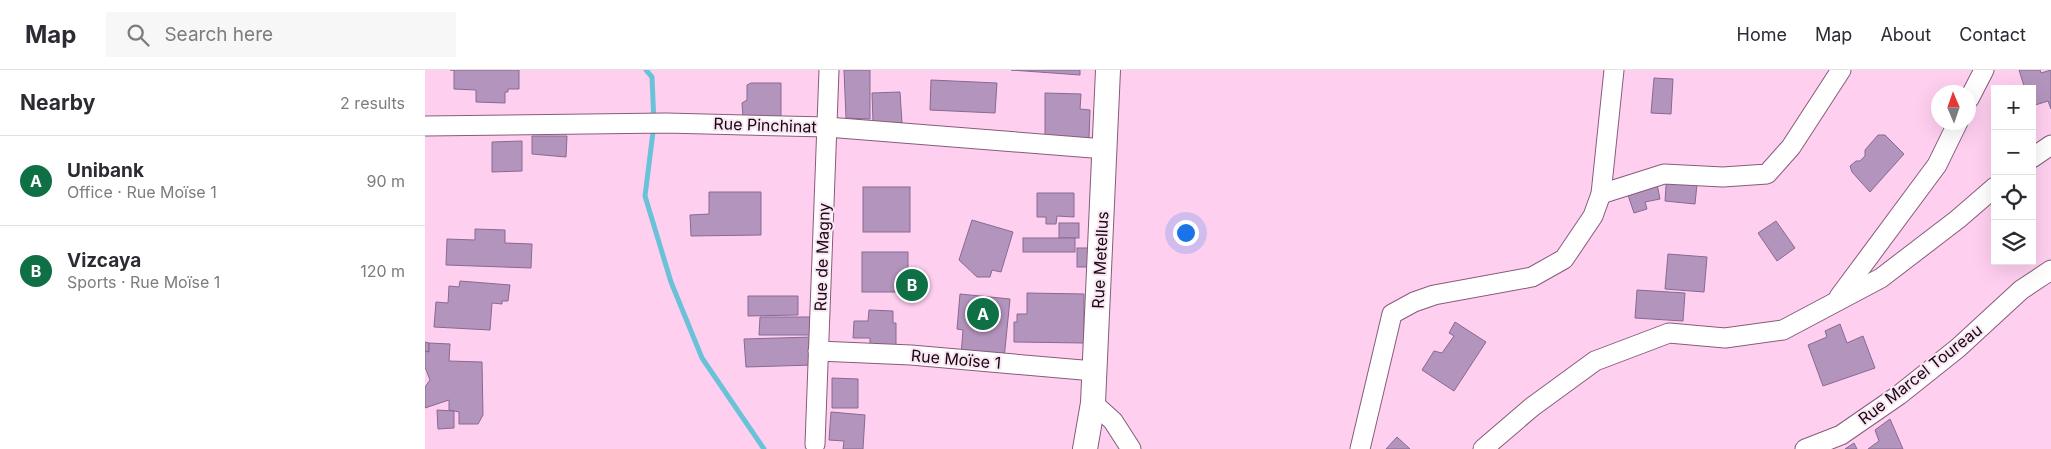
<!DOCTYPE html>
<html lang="en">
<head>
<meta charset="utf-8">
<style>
	:root { --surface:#fff; --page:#f7f7f7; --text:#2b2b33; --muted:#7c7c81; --line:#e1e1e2; --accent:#107045 }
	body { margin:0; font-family:Inter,sans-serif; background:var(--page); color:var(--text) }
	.controls { position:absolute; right:15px; top:15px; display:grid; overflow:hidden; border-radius:0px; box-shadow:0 5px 20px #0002 }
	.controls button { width:45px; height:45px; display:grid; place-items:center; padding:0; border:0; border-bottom:1px solid var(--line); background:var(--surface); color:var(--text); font:25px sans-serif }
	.compass { position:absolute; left:1506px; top:15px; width:45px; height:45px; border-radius:50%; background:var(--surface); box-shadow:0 5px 20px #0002; rotate:358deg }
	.you { position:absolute; left:760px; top:162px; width:18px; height:18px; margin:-12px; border:4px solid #fff; border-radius:50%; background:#1a73e8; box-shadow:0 0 0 8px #1a73e833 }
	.badge { display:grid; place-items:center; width:32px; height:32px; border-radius:50%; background:var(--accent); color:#fff; font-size:16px; font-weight:700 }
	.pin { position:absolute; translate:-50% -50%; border:2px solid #fff; box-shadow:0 1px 5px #0006 }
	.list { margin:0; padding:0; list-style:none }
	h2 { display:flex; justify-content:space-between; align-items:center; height:65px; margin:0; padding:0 20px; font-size:21px }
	h2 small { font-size:16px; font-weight:400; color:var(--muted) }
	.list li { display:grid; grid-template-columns:32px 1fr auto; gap:15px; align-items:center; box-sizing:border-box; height:90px; padding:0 20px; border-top:1px solid var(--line) }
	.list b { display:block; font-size:19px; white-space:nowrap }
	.list p { margin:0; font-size:16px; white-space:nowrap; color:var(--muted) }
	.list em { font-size:16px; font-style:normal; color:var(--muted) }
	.icon { flex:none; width:28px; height:28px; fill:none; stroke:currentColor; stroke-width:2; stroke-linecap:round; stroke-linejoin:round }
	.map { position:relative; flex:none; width:1626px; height:379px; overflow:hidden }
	header { display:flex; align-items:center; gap:30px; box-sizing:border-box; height:70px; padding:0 25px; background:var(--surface); border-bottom:1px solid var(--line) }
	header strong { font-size:24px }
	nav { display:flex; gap:28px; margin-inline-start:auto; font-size:18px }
	.search { width:350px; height:45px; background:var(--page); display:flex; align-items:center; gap:12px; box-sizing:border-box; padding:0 18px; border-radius:0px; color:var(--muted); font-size:19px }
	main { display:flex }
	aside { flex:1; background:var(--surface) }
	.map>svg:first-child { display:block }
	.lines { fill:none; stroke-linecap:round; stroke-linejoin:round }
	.stream { stroke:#6ac2d9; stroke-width:5 }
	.building { fill:#b394bd; stroke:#876a91 }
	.minor-casing { stroke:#865c7a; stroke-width:21 }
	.tertiary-casing { stroke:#865c7a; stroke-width:26 }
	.minor { stroke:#fff; stroke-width:19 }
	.tertiary { stroke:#fff; stroke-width:24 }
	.labels { text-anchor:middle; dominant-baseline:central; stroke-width:4; stroke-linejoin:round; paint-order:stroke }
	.street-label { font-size:16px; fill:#160712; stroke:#fae6f3 }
</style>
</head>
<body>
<header>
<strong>Map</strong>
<div class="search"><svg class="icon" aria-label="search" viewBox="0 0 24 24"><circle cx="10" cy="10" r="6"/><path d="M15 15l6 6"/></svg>Search here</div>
<nav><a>Home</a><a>Map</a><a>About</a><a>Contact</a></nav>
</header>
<main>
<aside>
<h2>Nearby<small>2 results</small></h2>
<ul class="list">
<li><span class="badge">A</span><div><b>Unibank</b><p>Office · Rue Moïse 1</p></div><em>90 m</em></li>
<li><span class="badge">B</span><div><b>Vizcaya</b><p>Sports · Rue Moïse 1</p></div><em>120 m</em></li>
</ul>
</aside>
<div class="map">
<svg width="1626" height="379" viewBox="0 0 1626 379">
	<rect width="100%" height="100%" fill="#ffcff0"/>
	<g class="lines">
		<polyline class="stream" points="221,0 227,7 229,54 220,126 246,212 277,288 339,379"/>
	</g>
	<g class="building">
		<polygon points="25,0 94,0 94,19 83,19 83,22 80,22 80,33 51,32 51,20 29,19 29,0"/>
		<polygon points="419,0 445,0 445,49 421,48"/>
		<polygon points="586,0 655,0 655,5"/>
		<polygon points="1594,0 1615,0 1616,3 1626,0 1626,39 1623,31 1607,36 1607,19 1600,19"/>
		<polygon points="1229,8 1248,9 1246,44 1226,43"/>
		<polygon points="506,10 572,13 570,43 505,40"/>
		<polygon points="326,13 356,13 356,49 318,48 317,33 322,30 322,15"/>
		<polygon points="475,22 477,53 448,52 447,23"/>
		<polygon points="620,23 656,24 655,39 665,40 664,68 620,67"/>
		<polygon points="1453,65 1460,65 1479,84 1445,122 1427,102 1425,96 1431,91 1435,91 1440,86 1440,80"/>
		<polygon points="107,66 142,66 141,87 107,84"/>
		<polygon points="97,71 97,101 67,102 67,72"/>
		<polygon points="1242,101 1273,104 1270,134 1240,131"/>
		<polygon points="1232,114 1235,129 1220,132 1222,139 1209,143 1200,116"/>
		<rect x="438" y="117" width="47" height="45"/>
		<polygon points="284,122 336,122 336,165 266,166 265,145 284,144"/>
		<polygon points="612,123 649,123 649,147 632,146 631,154 621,154 621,147 612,147"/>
		<polygon points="547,150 588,162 576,202 567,200 565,207 552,207 534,190"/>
		<polygon points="1351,151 1370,178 1352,191 1333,163"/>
		<rect x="634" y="153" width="20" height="15"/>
		<polygon points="50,159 80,160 80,173 107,174 106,198 21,195 22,169 50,170"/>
		<rect x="598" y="168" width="52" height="14"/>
		<rect x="652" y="178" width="14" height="19"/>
		<rect x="437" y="182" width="46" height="40"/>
		<polygon points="1243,184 1282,187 1279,222 1240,219"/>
		<polygon points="35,211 85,215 83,231 77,231 77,234 67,233 65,260 9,257 11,232 23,233 24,216 34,217"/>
		<polygon points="1212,220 1260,223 1258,251 1210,248"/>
		<polygon points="602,223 659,224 659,273 589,272 589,252 592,252 592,244 602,244"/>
		<polygon points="535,224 585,229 579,289 536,285 538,260 532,259"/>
		<polygon points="323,226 373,226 373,245 323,246"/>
		<polygon points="444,240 468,241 468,253 471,253 471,275 445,278 445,268 428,268 429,251 443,251"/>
		<polygon points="335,247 389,247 389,265 334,265"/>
		<polygon points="1030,252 1061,272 1029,321 997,300 1009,281 1017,283 1029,266 1024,263"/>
		<polygon points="1415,254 1422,273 1438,266 1450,298 1398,316 1383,275 1402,267 1400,261"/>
		<polygon points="387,267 388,295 321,297 319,269"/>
		<polygon points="0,272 4,273 4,282 0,281"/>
		<polygon points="4,273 25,274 24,291 57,292 58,345 53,354 34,354 34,342 24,340 24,330 0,338 0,317 5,310 0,297 0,281 4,282"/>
		<polygon points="407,308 433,309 433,338 407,338"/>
		<polygon points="12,340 29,341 29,358 13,359"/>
		<polygon points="406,342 440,345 438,379 418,379 419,371 404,370"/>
		<polygon points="1465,349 1478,379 1443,379 1454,371 1450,360"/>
		<polygon points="972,367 985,379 961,379"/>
		<polygon points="1429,373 1432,379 1420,379"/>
	</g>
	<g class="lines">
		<g class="minor-casing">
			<g id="minor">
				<polyline points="1544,29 1559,0"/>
				<polyline points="0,56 241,53 402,57 680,79"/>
				<polyline points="1607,88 1626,75"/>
				<polyline points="1176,124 1239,104 1298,107 1342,104 1366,77 1416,0"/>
				<polyline points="1414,227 1512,95 1533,52"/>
				<polyline points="393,281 486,285 669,301"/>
				<polyline points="668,333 688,351 706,379"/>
				<polyline points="390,374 404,0"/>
				<polyline points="935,379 967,244 989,232 1009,225 1107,207 1139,189 1168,146 1176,124 1189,0"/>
				<polyline points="1058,379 1107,337 1170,291 1244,263 1300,268 1358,260 1456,208 1533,149 1570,117"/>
				<polyline points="1380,379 1416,365 1474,325 1533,278 1596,220 1626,200"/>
			</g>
		</g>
		<g class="tertiary-casing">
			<polyline id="tertiary" points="660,379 668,333 683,0"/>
		</g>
		<use href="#minor" class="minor"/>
		<use href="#tertiary" class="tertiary"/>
	</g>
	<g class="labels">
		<g class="street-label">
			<text transform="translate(340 55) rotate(2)">Rue Pinchinat</text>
			<text transform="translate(397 187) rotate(-88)">Rue de Magny</text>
			<text transform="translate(675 190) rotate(-87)">Rue Metellus</text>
			<text transform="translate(531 289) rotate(5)">Rue Moïse 1</text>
			<text transform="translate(1495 304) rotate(-38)">Rue Marcel Toureau</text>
		</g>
	</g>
</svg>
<div class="controls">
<button>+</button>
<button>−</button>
<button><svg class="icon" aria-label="locate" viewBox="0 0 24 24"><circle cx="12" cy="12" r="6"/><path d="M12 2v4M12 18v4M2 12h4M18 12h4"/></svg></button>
<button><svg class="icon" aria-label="layers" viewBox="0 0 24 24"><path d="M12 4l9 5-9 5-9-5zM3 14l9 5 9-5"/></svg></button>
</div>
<svg class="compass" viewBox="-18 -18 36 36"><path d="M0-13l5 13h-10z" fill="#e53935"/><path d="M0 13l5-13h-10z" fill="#7c7c81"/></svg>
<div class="you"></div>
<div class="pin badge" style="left:558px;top:244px">A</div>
<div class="pin badge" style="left:487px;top:215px">B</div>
</div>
</main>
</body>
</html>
